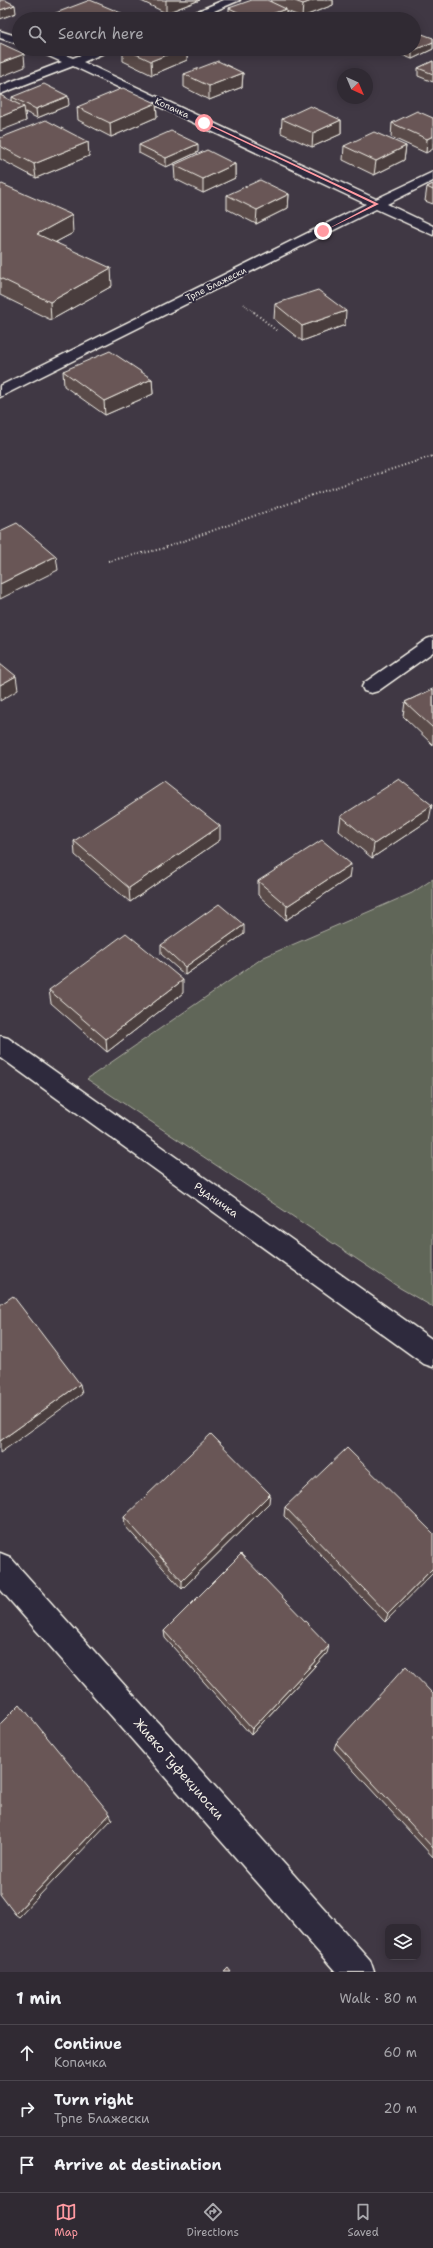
<!DOCTYPE html>
<html lang="en">
<head>
<meta charset="utf-8">
<style>
	:root { --surface:#302a33; --page:#38323b; --text:#f1f3f6; --muted:#a8a7ac; --line:#4b464e; --accent:#ff9aa2 }
	body { margin:0; font-family:"Shantell Sans",sans-serif; background:var(--page); color:var(--text) }
	.controls { position:absolute; right:12px; bottom:12px; display:grid; overflow:hidden; border-radius:8px; box-shadow:0 2px 10px #0003 }
	.controls button { width:36px; height:36px; display:grid; place-items:center; padding:0; border:0; border-bottom:1px solid var(--line); background:var(--surface); color:var(--text); font:20px sans-serif }
	.compass { position:absolute; left:337px; top:68px; width:36px; height:36px; border-radius:50%; background:var(--surface); box-shadow:0 2px 10px #0003; rotate:136deg }
	.stop { position:absolute; width:12px; height:12px; margin:-9px; border:3px solid #ff9aa2; border-radius:50%; background:#fff }
	.stop.end { background:#ff9aa2; border-color:#fff; box-shadow:0 1px 4px #0008 }
	.list { margin:0; padding:0; list-style:none }
	h2 { display:flex; justify-content:space-between; align-items:center; height:52px; margin:0; padding:0 16px; font-size:17px }
	h2 small { font-size:13px; font-weight:400; color:var(--muted) }
	.list li { display:grid; grid-template-columns:26px 1fr auto; gap:12px; align-items:center; box-sizing:border-box; height:56px; padding:0 16px; border-top:1px solid var(--line) }
	.list b { display:block; font-size:15px; white-space:nowrap }
	.list p { margin:0; font-size:13px; white-space:nowrap; color:var(--muted) }
	.list em { font-size:13px; font-style:normal; color:var(--muted) }
	.icon { flex:none; width:22px; height:22px; fill:none; stroke:currentColor; stroke-width:2; stroke-linecap:round; stroke-linejoin:round }
	.map { position:relative; flex:none; width:433px; height:1972px; overflow:hidden }
	.search { position:absolute; background:var(--surface); box-shadow:0 2px 10px #0003; left:12px; right:12px; top:12px; height:44px; display:flex; align-items:center; gap:10px; box-sizing:border-box; padding:0 14px; border-radius:22px; color:var(--muted); font-size:15px }
	.sheet { height:220px; background:var(--surface) }
	nav { display:flex; justify-content:space-around; align-items:center; box-sizing:border-box; height:56px; border-top:1px solid var(--line); background:var(--surface); font-size:11px; color:var(--muted) }
	nav a { display:grid; justify-items:center; gap:2px }
	nav .on { color:var(--accent) }
	.map>svg:first-child { display:block }
	.green { fill:#616658; stroke:#aaaca0 }
	.lines { fill:none; stroke-linecap:round; stroke-linejoin:round }
	.minor-casing { stroke:#f4f1e8; stroke-width:3 }
	.path-far1 { stroke:#f4f1e8; stroke-width:1.5; stroke-dasharray:0.5 1.5; stroke-linecap:butt }
	.path { stroke:#f4f1e8; stroke-width:2; stroke-dasharray:1 2.5; stroke-linecap:butt }
	.minor { fill:#2f2a3d; fill-rule:evenodd }
	.wall { fill:#5a4b4a; stroke:#f4f1e8 }
	.shaded-wall { fill:#4a3d3c; stroke:#f4f1e8 }
	.building { fill:#695756; stroke:#f4f1e8 }
	.route { fill:#ff9aa2 }
	.labels { text-anchor:middle; dominant-baseline:central; stroke-width:4; stroke-linejoin:round; paint-order:stroke }
	.far-street-label { font-size:9px; fill:#f4f1e8; stroke:#2f2a3d }
	.street-label { font-size:11px; fill:#f4f1e8; stroke:#2f2a3d }
	.near-street-label { font-size:13px; fill:#f4f1e8; stroke:#2f2a3d }
</style>
</head>
<body>
<div class="map">
<svg width="433" height="1972" viewBox="0 0 433 1972">
	<rect width="100%" height="100%" fill="#403844"/>
	<filter id="ink" filterUnits="userSpaceOnUse"><feTurbulence type="fractalNoise" baseFrequency=".025" numOctaves="2"/><feDisplacementMap in="SourceGraphic" scale="8" xChannelSelector="R" yChannelSelector="G"/><feConvolveMatrix kernelMatrix="1 2 1 2 8 2 1 2 1" color-interpolation-filters="sRGB"/></filter>
	<g filter="url(#ink)">
		<polygon class="green" points="433,879 433,1307 400,1288 87,1079 264,957 412,893"/>
		<g class="lines">
			<g class="minor-casing">
				<g id="minor">
					<polygon points="224,0 240,0 195,19 179,19"/>
					<polygon points="0,31 19,37 19,44 0,38"/>
					<polygon points="33,49 50,49 73,58 96,49 113,49 83,62 376,199 433,172 433,181 387,204 433,226 433,235 376,209 0,397 0,386 366,204 73,66 0,94 0,86 62,62"/>
					<polygon points="433,637 433,652 378,691 371,693 364,691 362,687 364,683 427,639"/>
					<polygon points="0,1036 8,1038 433,1340 433,1367 424,1364 0,1057"/>
					<polygon points="0,1553 10,1557 370,1960 374,1972 336,1972 0,1589"/>
				</g>
			</g>
			<polyline class="path-far1" points="244,304 255,313"/>
			<g class="path">
				<polyline points="254,312 278,332"/>
				<polyline points="108,561 161,549 324,491 433,456"/>
			</g>
			<use href="#minor" class="minor"/>
		</g>
		<g class="wall">
			<polygon points="139,0 200,0 166,13"/>
			<polygon points="271,0 333,0 333,5 302,17 286,11 286,19 229,19 229,8 271,2"/>
			<polygon points="433,38 433,49 412,59 387,49 414,49"/>
			<polygon points="123,49 187,49 187,60 152,75 123,61"/>
			<polygon points="193,49 214,49 203,53"/>
			<polygon points="433,61 433,82 418,76 418,68"/>
			<polygon points="243,73 242,87 209,100 184,87 184,74"/>
			<polygon points="12,97 69,105 37,118 25,112 26,121 12,101"/>
			<polygon points="156,103 157,117 111,137 78,120 77,107"/>
			<polygon points="433,118 426,153 391,137 392,123"/>
			<polygon points="282,119 341,120 341,134 312,147 281,133"/>
			<polygon points="0,138 88,142 89,156 36,178 0,159"/>
			<polygon points="139,145 198,152 166,167 139,153"/>
			<polygon points="344,146 406,146 404,160 374,175 343,160"/>
			<polygon points="235,164 235,178 203,193 175,179 174,165"/>
			<polygon points="433,184 433,204 425,201 427,187"/>
			<polygon points="0,185 73,233 56,242 112,286 51,320 0,295"/>
			<polygon points="289,194 288,208 256,224 227,209 227,195"/>
			<polygon points="275,304 345,325 302,341 274,319"/>
			<polygon points="63,371 152,379 153,394 105,415 64,386"/>
			<polygon points="433,689 433,745 403,716 405,702"/>
			<polygon points="341,816 429,820 372,858 339,831"/>
			<polygon points="220,840 130,902 75,855 74,841"/>
			<polygon points="349,878 286,920 258,895 258,881"/>
			<polygon points="244,934 185,975 161,954 161,945"/>
			<polygon points="49,990 183,993 107,1052 51,1003"/>
			<polygon points="269,1503 182,1589 125,1526 124,1517"/>
			<polygon points="285,1507 433,1533 385,1622 284,1516"/>
			<polygon points="164,1631 327,1653 251,1735 165,1638"/>
			<polygon points="433,1694 433,1857 334,1749 336,1743"/>
		</g>
		<g class="shaded-wall">
			<polygon points="166,0 200,0 166,13"/>
			<polygon points="314,0 333,0 333,5 302,17 303,4"/>
			<polygon points="15,5 16,13 0,19 0,10"/>
			<polygon points="286,9 286,19 257,19"/>
			<polygon points="121,13 121,19 104,19"/>
			<polygon points="433,42 433,49 412,59 412,51"/>
			<polygon points="182,49 187,49 187,60 152,75 151,61"/>
			<polygon points="203,49 214,49 203,53"/>
			<polygon points="24,54 25,67 0,77 0,63"/>
			<polygon points="243,73 242,87 209,100 209,86"/>
			<polygon points="68,96 69,105 37,118 36,109"/>
			<polygon points="156,103 157,117 111,137 110,123"/>
			<polygon points="24,107 26,121 0,131 0,117"/>
			<polygon points="341,120 341,134 312,147 313,133"/>
			<polygon points="433,136 433,149 426,153 427,139"/>
			<polygon points="88,142 89,156 36,178 34,164"/>
			<polygon points="198,144 198,152 166,167 166,158"/>
			<polygon points="406,146 404,160 374,175 376,161"/>
			<polygon points="235,164 235,178 203,193 203,179"/>
			<polygon points="289,194 288,208 256,224 257,210"/>
			<polygon points="72,215 73,233 39,251 37,234"/>
			<polygon points="111,268 112,286 51,320 50,302"/>
			<polygon points="346,311 345,325 302,341 302,326"/>
			<polygon points="152,379 153,394 105,415 104,401"/>
			<polygon points="56,556 58,570 0,599 0,584"/>
			<polygon points="16,676 18,690 0,701 0,685"/>
			<polygon points="432,805 429,820 372,858 374,844"/>
			<polygon points="220,826 220,840 130,902 129,888"/>
			<polygon points="351,864 349,878 286,920 287,906"/>
			<polygon points="244,925 244,934 185,975 185,967"/>
			<polygon points="183,980 183,993 107,1052 106,1039"/>
			<polygon points="80,1384 82,1394 0,1453 0,1441"/>
			<polygon points="270,1494 269,1503 182,1589 182,1581"/>
			<polygon points="433,1568 433,1573 385,1622 388,1614"/>
			<polygon points="329,1646 327,1653 251,1735 252,1729"/>
			<polygon points="110,1814 112,1819 19,1917 15,1914"/>
		</g>
		<g class="building">
			<polygon points="0,0 5,0 15,5 0,10"/>
			<polygon points="90,0 121,13 104,19 40,19"/>
			<polygon points="252,0 267,0 286,9 257,19 253,19 229,8"/>
			<polygon points="292,0 314,0 303,4"/>
			<polygon points="414,31 433,38 433,42 412,51 408,49 414,49"/>
			<polygon points="0,43 24,54 0,63"/>
			<polygon points="125,49 182,49 151,61"/>
			<polygon points="218,61 243,73 209,86 184,74"/>
			<polygon points="433,61 433,74 418,68"/>
			<polygon points="44,84 68,96 36,109 12,97"/>
			<polygon points="123,88 156,103 110,123 77,107"/>
			<polygon points="0,95 24,107 0,117"/>
			<polygon points="310,106 341,120 313,133 282,119"/>
			<polygon points="417,111 433,118 433,136 427,139 392,123"/>
			<polygon points="46,120 88,142 34,164 0,146 0,138"/>
			<polygon points="171,131 198,144 166,158 139,145"/>
			<polygon points="374,132 406,146 376,161 344,146"/>
			<polygon points="207,150 235,164 203,179 174,165"/>
			<polygon points="260,180 289,194 257,210 227,195"/>
			<polygon points="2,184 72,215 37,234 111,268 50,302 0,278 0,185"/>
			<polygon points="433,184 433,190 427,187"/>
			<polygon points="318,290 346,311 302,326 275,304"/>
			<polygon points="110,351 152,379 104,401 63,371"/>
			<polygon points="17,523 56,556 0,584 0,531"/>
			<polygon points="0,663 16,676 0,685"/>
			<polygon points="433,689 433,728 405,702"/>
			<polygon points="399,779 432,805 374,844 341,816"/>
			<polygon points="164,782 220,826 129,888 74,841"/>
			<polygon points="322,840 351,864 287,906 258,881"/>
			<polygon points="219,904 244,925 185,967 161,945"/>
			<polygon points="126,933 183,980 106,1039 49,990"/>
			<polygon points="13,1296 80,1384 0,1441 0,1305"/>
			<polygon points="211,1434 270,1494 182,1581 124,1517"/>
			<polygon points="347,1448 433,1533 433,1568 388,1614 285,1507"/>
			<polygon points="241,1554 329,1646 252,1729 164,1631"/>
			<polygon points="406,1666 433,1694 433,1848 336,1743"/>
			<polygon points="20,1704 110,1814 15,1914 0,1894 0,1724"/>
			<polygon points="228,1968 231,1972 224,1972"/>
		</g>
	</g>
	<polygon class="route" points="202,122 205,122 379,204 322,232 374,204"/>
	<g class="labels">
		<g class="far-street-label">
			<text transform="translate(172 108) rotate(25)">Копачка</text>
			<text transform="translate(216 284) rotate(-26)">Трпе Блажески</text>
		</g>
		<g class="street-label">
			<text transform="translate(216 1200) rotate(36)">Рудничка</text>
		</g>
		<g class="near-street-label">
			<text transform="translate(179 1769) rotate(49)">Живко Туфекџиоски</text>
		</g>
	</g>
</svg>
<div class="controls">
<button><svg class="icon" aria-label="layers" viewBox="0 0 24 24"><path d="M12 4l9 5-9 5-9-5zM3 14l9 5 9-5"/></svg></button>
</div>
<svg class="compass" viewBox="-18 -18 36 36"><path d="M0-13l5 13h-10z" fill="#e53935"/><path d="M0 13l5-13h-10z" fill="#a8a7ac"/></svg>
<div class="stop" style="left:204px;top:123px"></div>
<div class="stop end" style="left:323px;top:231px"></div>
<div class="search"><svg class="icon" aria-label="search" viewBox="0 0 24 24"><circle cx="10" cy="10" r="6"/><path d="M15 15l6 6"/></svg>Search here</div>
</div>
<section class="sheet">
<h2>1 min<small>Walk · 80 m</small></h2>
<ul class="list">
<li><svg class="icon" aria-label="ahead" viewBox="0 0 24 24"><path d="M12 20V5M6 11l6-6 6 6"/></svg><div><b>Continue</b><p>Копачка</p></div><em>60 m</em></li>
<li><svg class="icon" aria-label="right" viewBox="0 0 24 24"><path d="M7 20v-9h11M14 6l5 5-5 5"/></svg><div><b>Turn right</b><p>Трпе Блажески</p></div><em>20 m</em></li>
<li><svg class="icon" aria-label="arrive" viewBox="0 0 24 24"><path d="M6 21V4h12l-3 4 3 4H6"/></svg><div><b>Arrive at destination</b></div></li>
</ul>
</section>
<nav>
<a class="on"><svg class="icon" aria-label="map" viewBox="0 0 24 24"><path d="M3 6l6-2 6 2 6-2v14l-6 2-6-2-6 2zM9 4v14M15 6v14"/></svg>Map</a>
<a><svg class="icon" aria-label="directions" viewBox="0 0 24 24"><path d="M12 3l9 9-9 9-9-9zM9 14v-3h6M13 9l2 2-2 2"/></svg>Directions</a>
<a><svg class="icon" aria-label="saved" viewBox="0 0 24 24"><path d="M7 4h10v16l-5-4-5 4z"/></svg>Saved</a>
</nav>
</body>
</html>
